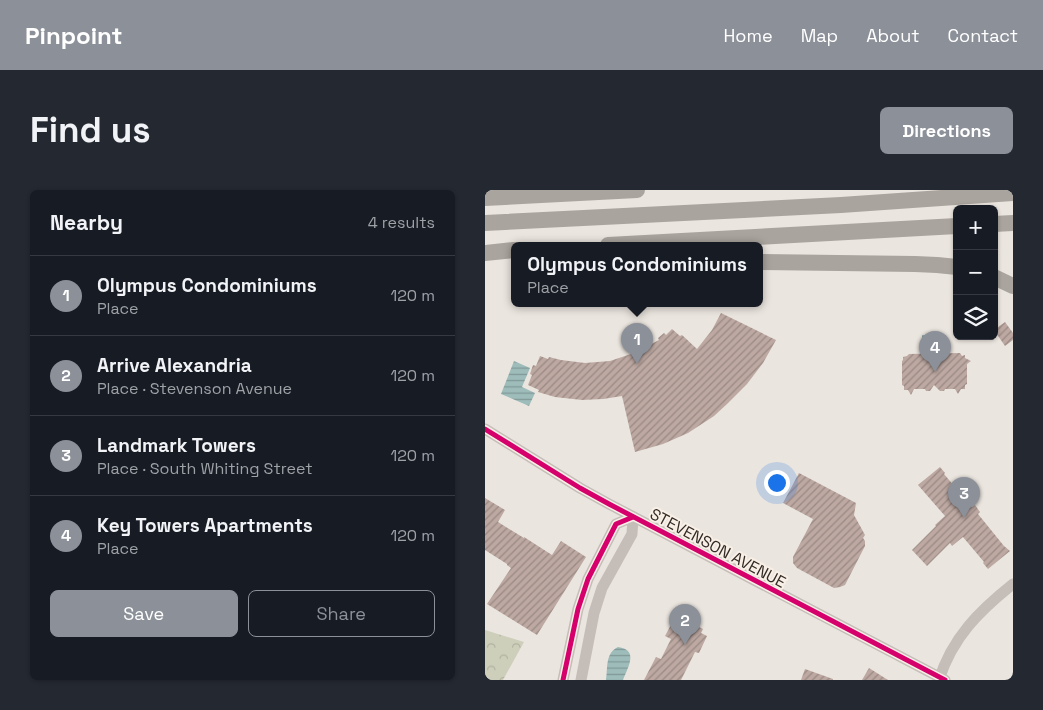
<!DOCTYPE html>
<html lang="en">
<head>
<meta charset="utf-8">
<style>
	:root { --surface:#171b24; --page:#242831; --text:#f1f3f6; --muted:#9ea1a6; --line:#363941; --accent:#8c9099 }
	body { margin:0; font-family:"Space Grotesk",sans-serif; background:var(--page); color:var(--text) }
	.controls { position:absolute; right:15px; top:15px; display:grid; overflow:hidden; border-radius:8px; box-shadow:0 1px 4px #0004 }
	.controls button { width:45px; height:45px; display:grid; place-items:center; padding:0; border:0; border-bottom:1px solid var(--line); background:var(--surface); color:var(--text); font:25px sans-serif }
	.you { position:absolute; left:291px; top:292px; width:18px; height:18px; margin:-12px; border:4px solid #fff; border-radius:50%; background:#1a73e8; box-shadow:0 0 0 8px #1a73e833 }
	.badge { display:grid; place-items:center; width:32px; height:32px; border-radius:50%; background:var(--accent); color:#fff; font-size:16px; font-weight:700 }
	.pin { position:absolute; translate:-50% -41px; filter:drop-shadow(0 1px 2px #0008) }
	.pin::after { content:''; position:absolute; top:26px; width:18px; height:15px; background:inherit; clip-path:polygon(0 0,100% 0,50% 100%) }
	.popup { position:absolute; left:26px; top:52px; width:252px; height:65px; box-sizing:border-box; display:grid; place-content:center; border-radius:8px; background:var(--surface); filter:drop-shadow(0 1px 4px #0005); font-size:16px; white-space:nowrap; color:var(--muted) }
	.popup b { font-size:19px; color:var(--text) }
	.popup::after { content:''; position:absolute; left:50%; top:100%; margin-left:-10px; border:10px solid transparent; border-top-color:var(--surface) }
	.list { margin:0; padding:0; list-style:none }
	h2 { display:flex; justify-content:space-between; align-items:center; height:65px; margin:0; padding:0 20px; font-size:21px }
	h2 small { font-size:16px; font-weight:400; color:var(--muted) }
	.list li { display:grid; grid-template-columns:32px 1fr auto; gap:15px; align-items:center; box-sizing:border-box; height:80px; padding:0 20px; border-top:1px solid var(--line) }
	.list b { display:block; font-size:19px; white-space:nowrap }
	.list p { margin:0; font-size:16px; white-space:nowrap; color:var(--muted) }
	.list em { font-size:16px; font-style:normal; color:var(--muted) }
	.actions { display:flex; gap:10px; padding:15px 20px }
	.actions a { flex:1; padding:11px 0; border:1px solid var(--accent); border-radius:8px; text-align:center; font-size:18px; color:var(--accent) }
	.actions .main { background:var(--accent); color:#fff }
	.icon { flex:none; width:28px; height:28px; fill:none; stroke:currentColor; stroke-width:2; stroke-linecap:round; stroke-linejoin:round }
	.map { position:relative; flex:none; width:528px; height:490px; overflow:hidden; border-radius:8px }
	header { display:flex; align-items:center; gap:30px; box-sizing:border-box; height:70px; padding:0 25px; background:var(--accent); color:#fff }
	header strong { font-size:24px }
	nav { display:flex; gap:28px; margin-inline-start:auto; font-size:18px }
	.intro { display:flex; align-items:center; justify-content:space-between; box-sizing:border-box; height:120px; padding:0 30px }
	h1 { margin:0; font-size:35px }
	.button { padding:12px 22px; border-radius:8px; background:var(--accent); color:#fff; font-size:18px; font-weight:700 }
	main { display:flex; gap:30px; padding:0 30px }
	aside { flex:1; background:var(--surface); border-radius:8px; box-shadow:0 1px 4px #0004 }
	.map>svg:first-child { display:block }
	.forest { fill:url(#forest-crowns) }
	.water { fill:url(#water-rules) }
	.building { fill:url(#building-hatch) }
	.lines { fill:none; stroke-linecap:round; stroke-linejoin:round }
	.minor { stroke:#c4bdb8; stroke-width:11 }
	.highway { stroke:#aaa49e; stroke-width:16 }
	.cycleway-casing { stroke:#f8efe6; stroke-width:8 }
	.cycleway { stroke:#d6006c; stroke-width:5 }
	.labels { text-anchor:middle; dominant-baseline:central; stroke-width:4; stroke-linejoin:round; paint-order:stroke }
	.street-label { font-size:16px; fill:#342b27; stroke:#f8efe6 }
</style>
</head>
<body>
<header>
<strong>Pinpoint</strong>
<nav><a>Home</a><a>Map</a><a>About</a><a>Contact</a></nav>
</header>
<div class="intro"><h1>Find us</h1><a class="button">Directions</a></div>
<main>
<aside>
<h2>Nearby<small>4 results</small></h2>
<ul class="list">
<li><span class="badge">1</span><div><b>Olympus Condominiums</b><p>Place</p></div><em>120 m</em></li>
<li><span class="badge">2</span><div><b>Arrive Alexandria</b><p>Place · Stevenson Avenue</p></div><em>120 m</em></li>
<li><span class="badge">3</span><div><b>Landmark Towers</b><p>Place · South Whiting Street</p></div><em>120 m</em></li>
<li><span class="badge">4</span><div><b>Key Towers Apartments</b><p>Place</p></div><em>120 m</em></li>
</ul>
<div class="actions"><a class="main">Save</a><a>Share</a></div>
</aside>
<div class="map">
<svg width="528" height="490" viewBox="0 0 528 490">
	<defs>
		<pattern id="forest-crowns" width="20" height="18" patternUnits="userSpaceOnUse" patternTransform="scale(1.25)"><rect width="20" height="18" fill="#cdcfba"/><path d="M2 6a3 3 0 1 1 6 0M12 15a3 3 0 1 1 6 0" fill="none" stroke="#b1b2a0"/></pattern>
		<pattern id="water-rules" width="6" height="5" patternUnits="userSpaceOnUse" patternTransform="scale(1.25)"><rect width="6" height="5" fill="#9dbcba"/><path d="M0 2.5h6" fill="none" stroke="#819997"/></pattern>
		<pattern id="building-hatch" width="6" height="6" patternUnits="userSpaceOnUse" patternTransform="scale(1.25)"><rect width="6" height="6" fill="#bda8a2"/><path d="M-1 1l2-2M0 6l6-6M5 7l2-2" fill="none" stroke="#9a8984"/></pattern>
	</defs>
	<rect width="100%" height="100%" fill="#ebe5df"/>
	<polygon class="forest" points="0,440 39,452 18,490 0,490"/>
	<g class="water">
		<rect x="437" y="145" width="24" height="12"/>
		<polygon points="29,171 45,178 37,197 50,203 44,216 16,204"/>
		<path d="M133 457C154 460 143 477 138 490H121C123 478 120 463 133 457Z"/>
	</g>
	<g class="building">
		<polygon points="236,123 291,150 278,173 262,194 242,214 229,226 203,243 178,254 150,262 137,206 118,209 97,210 70,207 53,202 54,200 43,195 47,185 45,184 48,175 51,176 55,166 63,169 64,167 76,170 100,173 125,171 149,163 174,150 173,148 179,143 181,145 187,139 195,146 197,145 212,159 227,140"/>
		<polygon points="520,132 528,143 528,150 520,156 509,140"/>
		<polygon points="475,163 477,166 480,165 480,168 486,171 482,174 482,194 480,195 480,199 476,199 473,204 470,199 460,199 459,201 455,201 449,195 445,201 441,201 440,199 429,199 426,205 423,200 419,200 419,196 417,195 417,171 418,170 418,167 422,166 424,164"/>
		<polygon points="455,277 460,283 459,284 487,317 490,315 495,322 493,324 519,356 525,361 503,379 498,373 499,372 478,347 467,356 465,353 442,376 427,360 451,336 450,335 460,326 433,295"/>
		<polygon points="314,283 371,313 369,325 380,345 378,348 380,351 380,356 360,395 355,397 349,398 312,378 308,373 308,367 328,329 298,313"/>
		<polygon points="0,308 20,320 13,332 39,348 39,347 67,365 76,351 101,367 52,445 2,414 26,378 22,375 22,374 0,360"/>
		<polygon points="198,429 218,439 216,443 222,446 214,463 210,462 196,490 159,490 171,467 176,469 186,449 180,446 187,433 189,434 191,430 196,433"/>
		<polygon points="384,478 403,490 377,490"/>
		<polygon points="320,479 348,489 348,490 316,490"/>
	</g>
	<g class="lines">
		<g class="minor">
			<polyline points="0,239 95,298 124,314 460,490"/>
			<polyline points="78,490 93,419 103,389 131,334 148,327"/>
			<polyline points="96,490 109,423 117,398 147,344 148,327"/>
			<path d="M454 490C467 448 494 421 528 394"/>
		</g>
		<g class="highway">
			<polyline points="0,8 152,0"/>
			<polyline points="0,33 356,15 528,3"/>
			<polyline points="509,34 528,33"/>
			<polyline points="123,55 472,36"/>
			<polyline points="0,63 29,60"/>
			<polyline points="274,72 430,74 452,75 472,77"/>
			<polyline points="509,87 528,96"/>
		</g>
		<g class="cycleway-casing">
			<g id="cycleway">
				<polyline points="0,239 95,298 124,314 460,490"/>
				<polyline points="78,490 93,419 103,389 131,334 148,327"/>
			</g>
		</g>
		<use href="#cycleway" class="cycleway"/>
	</g>
	<g class="labels">
		<g class="street-label">
			<text transform="translate(233 358) rotate(28)">STEVENSON AVENUE</text>
		</g>
	</g>
</svg>
<div class="controls">
<button>+</button>
<button>−</button>
<button><svg class="icon" aria-label="layers" viewBox="0 0 24 24"><path d="M12 4l9 5-9 5-9-5zM3 14l9 5 9-5"/></svg></button>
</div>
<div class="you"></div>
<div class="pin badge" style="left:152px;top:174px">1</div>
<div class="popup"><b>Olympus Condominiums</b>Place</div>
<div class="pin badge" style="left:200px;top:455px">2</div>
<div class="pin badge" style="left:479px;top:328px">3</div>
<div class="pin badge" style="left:450px;top:182px">4</div>
</div>
</main>
</body>
</html>
